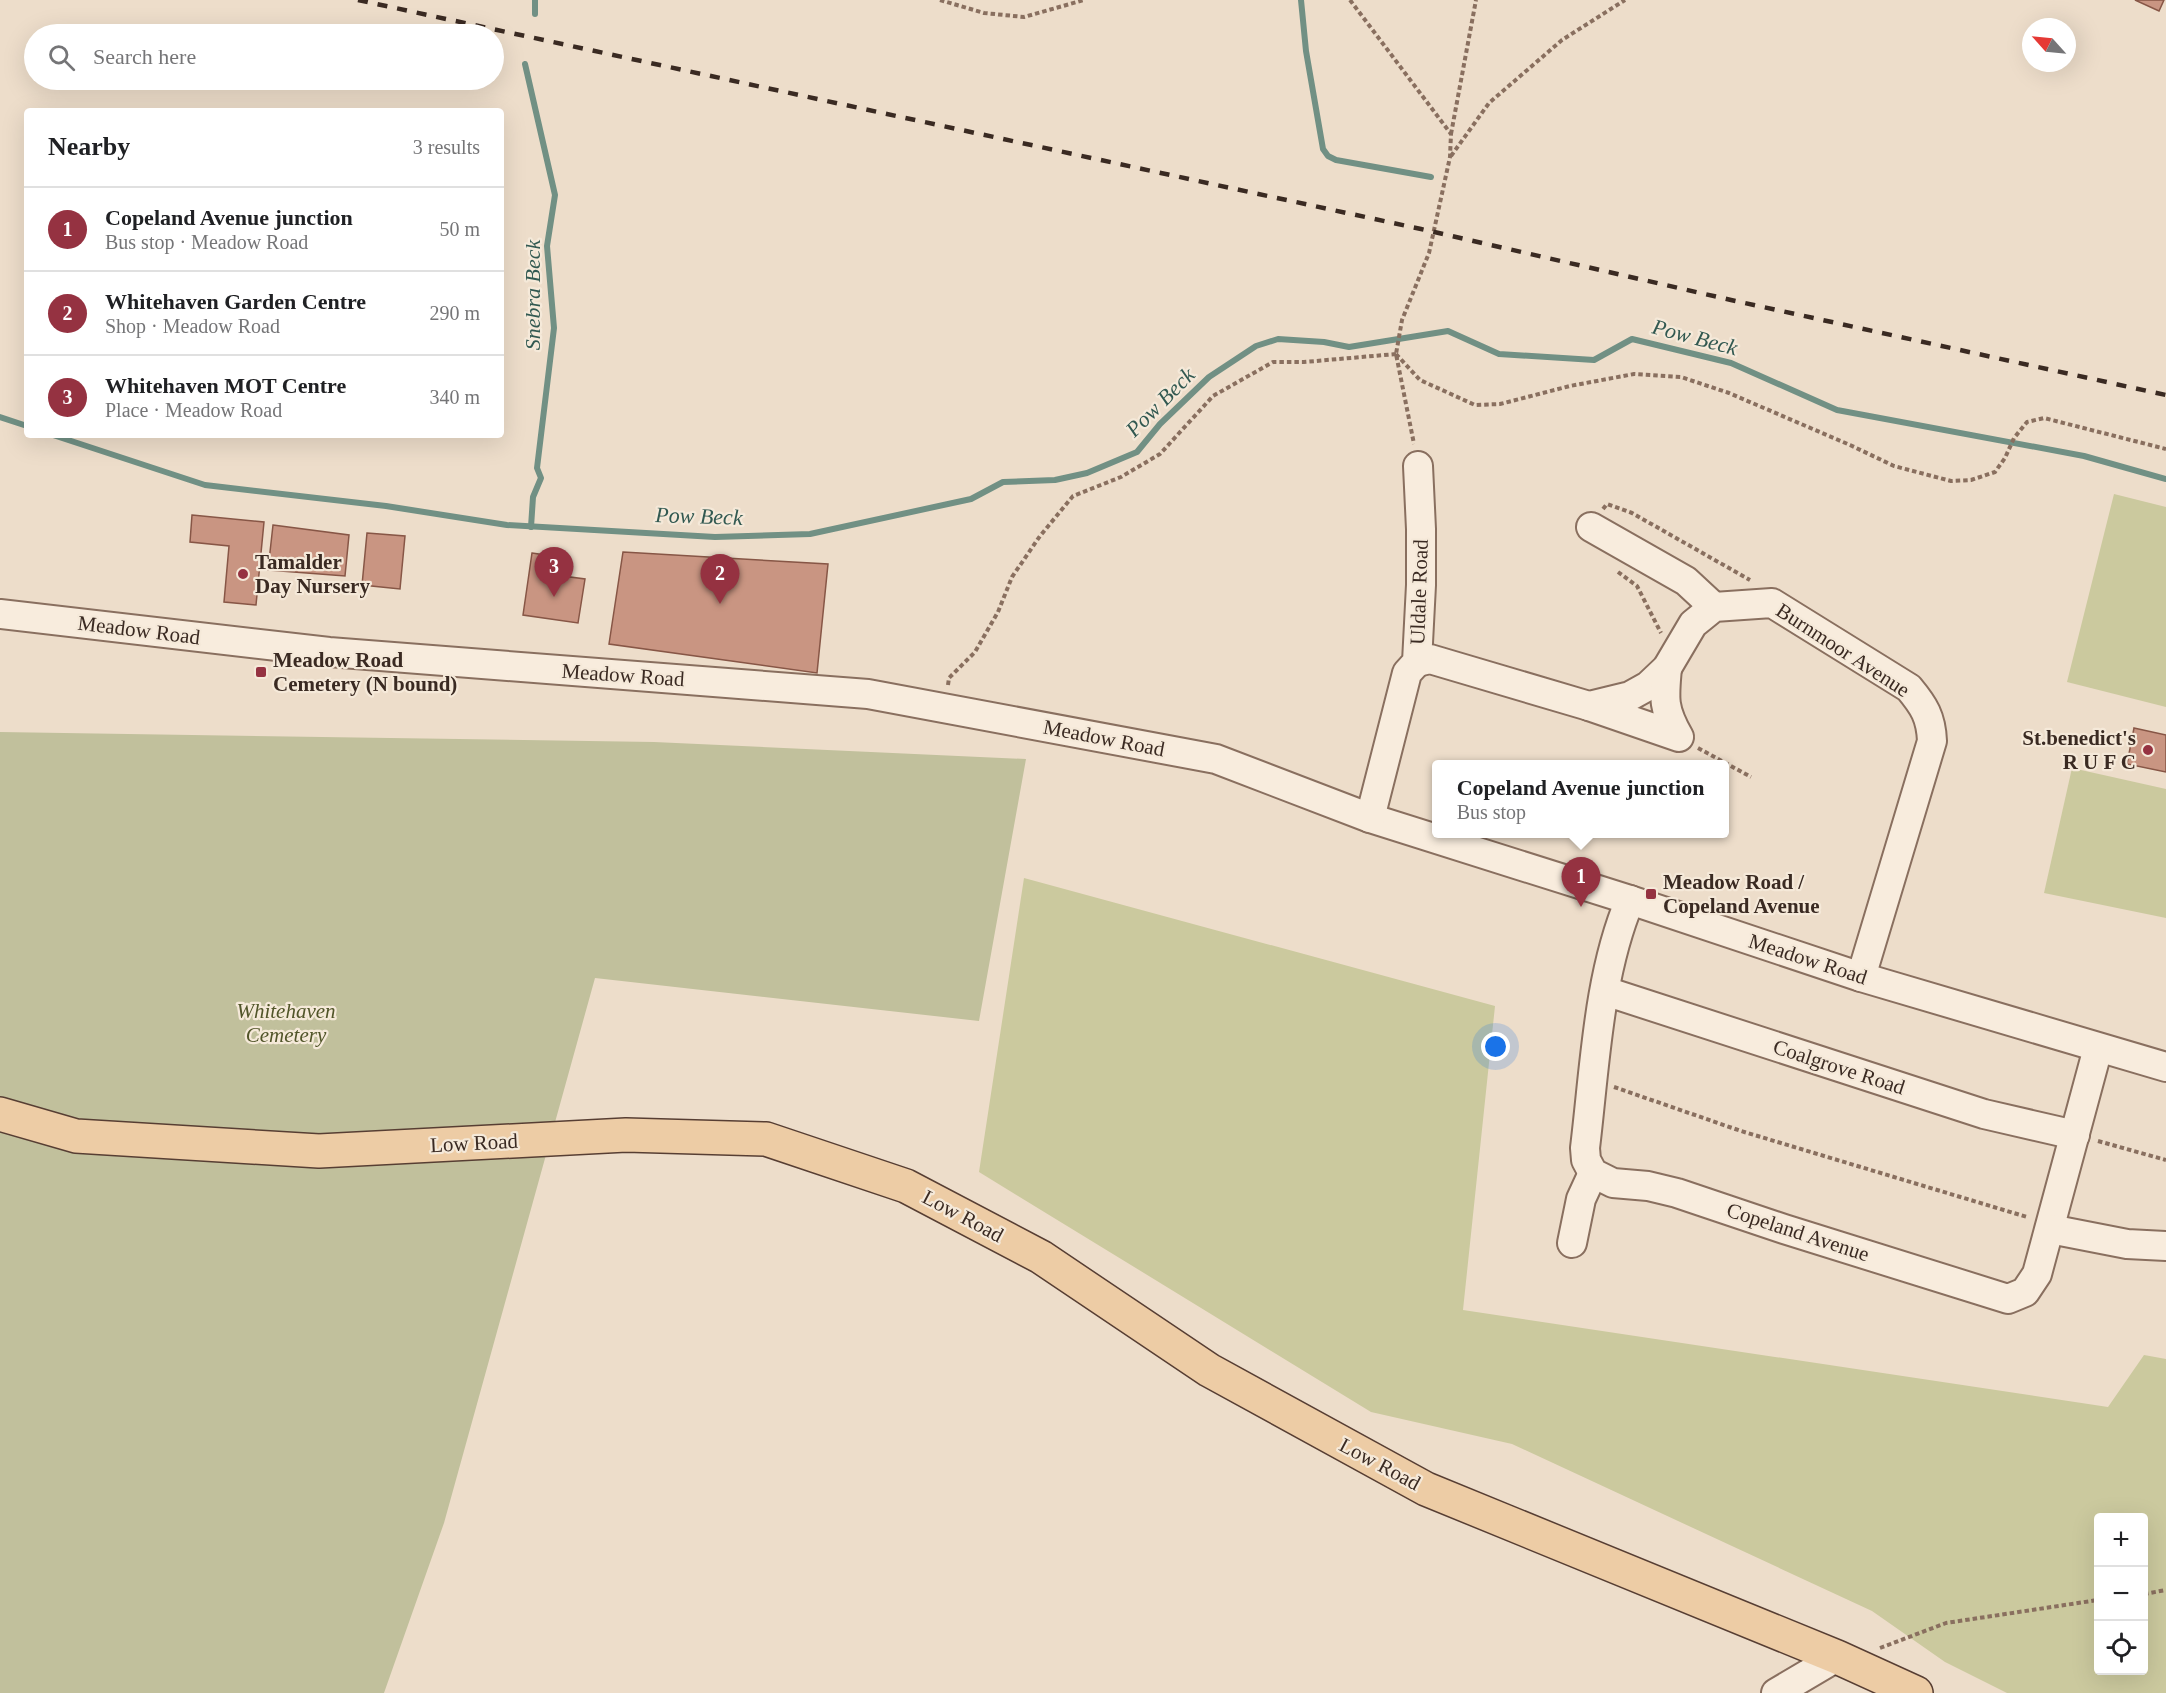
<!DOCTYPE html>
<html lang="en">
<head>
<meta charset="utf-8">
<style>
	:root { --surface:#fff; --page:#f2f2f2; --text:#202124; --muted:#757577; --line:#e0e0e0; --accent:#953241 }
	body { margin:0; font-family:"Times New Roman",serif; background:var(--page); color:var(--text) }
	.controls { position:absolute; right:18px; bottom:18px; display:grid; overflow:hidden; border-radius:6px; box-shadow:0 6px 24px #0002 }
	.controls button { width:54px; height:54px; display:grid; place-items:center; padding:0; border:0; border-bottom:2px solid var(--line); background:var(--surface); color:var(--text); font:30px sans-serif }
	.compass { position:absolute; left:2022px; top:18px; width:54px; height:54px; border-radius:50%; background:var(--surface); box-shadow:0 6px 24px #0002; rotate:297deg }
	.you { position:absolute; left:1496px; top:1047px; width:21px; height:21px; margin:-15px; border:4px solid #fff; border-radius:50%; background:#1a73e8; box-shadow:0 0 0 9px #1a73e833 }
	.badge { display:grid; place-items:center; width:39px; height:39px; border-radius:50%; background:var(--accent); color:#fff; font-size:20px; font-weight:700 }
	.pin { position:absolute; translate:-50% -50px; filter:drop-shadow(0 2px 3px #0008) }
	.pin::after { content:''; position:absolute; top:32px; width:21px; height:18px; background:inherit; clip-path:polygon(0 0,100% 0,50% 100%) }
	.popup { position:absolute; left:1432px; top:760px; width:297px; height:78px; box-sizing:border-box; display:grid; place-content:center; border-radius:6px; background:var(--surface); filter:drop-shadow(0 2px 4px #0005); font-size:20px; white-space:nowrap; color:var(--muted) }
	.popup b { font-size:22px; color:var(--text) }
	.popup::after { content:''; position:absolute; left:50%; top:100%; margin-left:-12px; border:12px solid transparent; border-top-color:var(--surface) }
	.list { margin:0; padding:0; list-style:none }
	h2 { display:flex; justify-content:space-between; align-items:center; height:78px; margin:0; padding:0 24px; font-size:26px }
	h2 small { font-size:20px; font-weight:400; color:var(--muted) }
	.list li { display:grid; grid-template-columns:39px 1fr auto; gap:18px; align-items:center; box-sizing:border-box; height:84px; padding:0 24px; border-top:2px solid var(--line) }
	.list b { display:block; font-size:22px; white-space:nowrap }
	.list p { margin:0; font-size:20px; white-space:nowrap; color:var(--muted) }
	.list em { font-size:20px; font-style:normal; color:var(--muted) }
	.icon { flex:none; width:33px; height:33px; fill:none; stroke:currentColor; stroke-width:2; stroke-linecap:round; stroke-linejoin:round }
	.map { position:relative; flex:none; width:2166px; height:1693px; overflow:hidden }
	.search { position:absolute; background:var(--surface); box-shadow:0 6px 24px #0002; left:24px; top:24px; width:480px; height:66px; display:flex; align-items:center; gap:15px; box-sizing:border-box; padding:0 21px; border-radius:33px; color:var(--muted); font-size:22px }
	.panel { position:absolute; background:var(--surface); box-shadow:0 6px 24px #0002; left:24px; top:108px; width:480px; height:330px; border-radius:6px }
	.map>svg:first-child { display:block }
	.green { fill:#cbc99e; fill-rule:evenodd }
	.cemetery { fill:#c1c09c }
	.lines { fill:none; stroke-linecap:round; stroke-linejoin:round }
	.stream { stroke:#719084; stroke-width:6 }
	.building { fill:#c99582; stroke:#875646; stroke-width:1.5 }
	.minor-casing { stroke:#896f5f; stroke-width:32 }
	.major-casing { stroke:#573e33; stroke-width:36 }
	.path { stroke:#896f5f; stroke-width:4; stroke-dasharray:4.5 3; stroke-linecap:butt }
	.minor { stroke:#f8ecdd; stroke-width:28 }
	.major { stroke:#edcca5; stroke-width:33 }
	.rail { stroke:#3a2a22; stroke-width:4.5; stroke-dasharray:10 10; stroke-linecap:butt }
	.poi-dot { fill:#953241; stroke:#f5e9d9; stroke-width:2 }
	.labels { text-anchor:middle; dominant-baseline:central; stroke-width:4.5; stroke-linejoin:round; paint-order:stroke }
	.poi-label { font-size:21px; font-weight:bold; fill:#3a2a22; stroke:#f5e9d9; text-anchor:start }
	.street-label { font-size:21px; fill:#3a2a22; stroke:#f5e9d9 }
	.park-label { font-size:21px; font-style:italic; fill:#515529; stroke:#f5e9d9 }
	.water-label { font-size:22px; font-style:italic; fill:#325951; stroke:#f5e9d9 }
</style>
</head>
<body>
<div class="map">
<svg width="2166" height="1693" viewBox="0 0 2166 1693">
	<rect width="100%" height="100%" fill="#edddca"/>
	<g class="green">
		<polygon points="2114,494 2166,507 2166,707 2067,682"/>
		<polygon points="2072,768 2166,789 2166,918 2044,893"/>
		<path d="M1024 878 1495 1006 1463 1310 2108 1407 2144 1355 2166 1359V1693H2007L1945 1662 1872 1611 1512 1444 1371 1412 979 1172ZM2098 1518H2144V1670H2098Z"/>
	</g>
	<polygon class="cemetery" points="0,732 654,742 1026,759 979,1021 595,978 444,1523 384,1693 0,1693"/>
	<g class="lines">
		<g class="stream">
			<polyline points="1301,0 1306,51 1323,149 1328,156 1336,160 1431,177"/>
			<polyline points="535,14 535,0"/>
			<polyline points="525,64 555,195 547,246 554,328 537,468 541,478 533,497 531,527"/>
			<polyline points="0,417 27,426"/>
			<polyline points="53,435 205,485 386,506 507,525 715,537 810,534 971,499 1003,482 1055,480 1087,473 1137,452 1160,424 1209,377 1256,346 1278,339 1324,342 1349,347 1448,331 1499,354 1594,360 1632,339 1731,363 1837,410 2084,456 2166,479"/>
		</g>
	</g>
	<g class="building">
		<polygon points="2135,0 2164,0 2159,11"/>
		<polygon points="192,515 264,522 256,605 224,602 229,546 190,542"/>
		<polygon points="273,525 349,535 345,576 268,570"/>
		<polygon points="367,533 405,536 400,589 362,585"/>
		<polygon points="623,552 828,564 817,673 609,644"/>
		<polygon points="532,553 565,558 563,576 585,579 578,623 523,615"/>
		<polygon points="2134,728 2166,735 2166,772 2127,764"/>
	</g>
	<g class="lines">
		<g class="minor-casing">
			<g id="minor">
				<polyline points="1591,527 1686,581 1714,607"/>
				<polyline points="0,614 329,652 868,694 1216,759 1370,818 1630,900 1861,977 2166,1067"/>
				<path d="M1417 662 1430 659 1589 706 1630 696 1648 686 1667 668 1693 624 1714 607 1772 603 1909 688C1924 706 1931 717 1932 741L1861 977"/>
				<path d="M1589 706 1679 737C1663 709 1664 699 1667 668"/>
				<polyline points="1370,818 1407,673 1417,662 1421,585 1421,529 1418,466"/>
				<path d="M1630 900C1598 976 1595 1066 1585 1148L1586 1160 1593 1173 1613 1183 1648 1186 1677 1193 1784 1229 2008 1299 2025 1292 2037 1274 2098 1048"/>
				<polyline points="1605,991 1984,1114 2075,1135"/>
				<polyline points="2050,1229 2127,1244 2166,1246"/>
				<polyline points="1572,1243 1581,1199 1593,1173"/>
				<polyline points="1776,1693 1837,1657"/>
			</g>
		</g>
		<g class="major-casing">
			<polyline id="major" points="0,1114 76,1136 319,1151 626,1135 766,1139 906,1186 1041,1257 1209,1370 1426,1489 1837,1657 1916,1693"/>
		</g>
		<g class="path">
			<polyline points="940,0 984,13 1024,17 1084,0"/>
			<polyline points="1350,0 1451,134 1450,157 1429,253 1402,320 1396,354 1414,444"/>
			<polyline points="1451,134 1476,0"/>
			<polyline points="1451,156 1489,103 1562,40 1625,0"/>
			<polyline points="1396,354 1420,380 1475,405 1500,404 1570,386 1634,374 1681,377 1729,393 1850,445 1894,466 1951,481 1971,480 1995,472 2005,458 2014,438 2027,422 2044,418 2166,449"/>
			<polyline points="1603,509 1607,504 1632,513 1750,580"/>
			<polyline points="1618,572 1637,586 1661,633"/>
			<polyline points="948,685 949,678 975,652 998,612 1012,577 1040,536 1073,496 1121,477 1160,454 1213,396 1273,362 1304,362 1396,354"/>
			<polyline points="1698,748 1751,777"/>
			<polyline points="1614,1087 1741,1131 2027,1217"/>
			<polyline points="2098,1141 2166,1160"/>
			<polyline points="2144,1594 2166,1590"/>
			<polyline points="1880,1648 1946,1623 2098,1600"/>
		</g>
		<use href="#minor" class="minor"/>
		<use href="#major" class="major"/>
		<polyline class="rail" points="358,0 1421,229 1731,300 2166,395"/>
	</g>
	<g class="poi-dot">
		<circle cx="243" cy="574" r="6"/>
		<rect x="255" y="666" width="12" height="12" rx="3"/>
		<circle cx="2148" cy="750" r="6"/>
		<rect x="1645" y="888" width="12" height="12" rx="3"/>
	</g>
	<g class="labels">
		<g class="poi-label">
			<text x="255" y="562">Tamalder<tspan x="255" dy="24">Day Nursery</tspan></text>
			<text x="273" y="660">Meadow Road<tspan x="273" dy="24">Cemetery (N bound)</tspan></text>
			<text x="2136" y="738" text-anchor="end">St.benedict's<tspan x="2136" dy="24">R U F C</tspan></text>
			<text x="1663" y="882">Meadow Road /<tspan x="1663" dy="24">Copeland Avenue</tspan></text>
		</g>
		<g class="street-label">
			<text transform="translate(1419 592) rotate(-88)">Uldale Road</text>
			<text transform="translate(139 630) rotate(7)">Meadow Road</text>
			<text transform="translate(1843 650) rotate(33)">Burnmoor Avenue</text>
			<text transform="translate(623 675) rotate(4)">Meadow Road</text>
			<text transform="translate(1104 738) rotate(11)">Meadow Road</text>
			<text transform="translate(1808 959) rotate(18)">Meadow Road</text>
			<text transform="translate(1839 1067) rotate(18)">Coalgrove Road</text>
			<text transform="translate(474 1143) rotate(-3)">Low Road</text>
			<text transform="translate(963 1216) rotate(28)">Low Road</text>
			<text transform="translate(1798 1232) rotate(18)">Copeland Avenue</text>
			<text transform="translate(1380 1464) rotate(28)">Low Road</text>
		</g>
		<g class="park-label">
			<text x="286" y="1011">Whitehaven<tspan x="286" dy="24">Cemetery</tspan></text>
		</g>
		<g class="water-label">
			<text transform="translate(532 295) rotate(-90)">Snebra Beck</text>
			<text transform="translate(1695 337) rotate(15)">Pow Beck</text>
			<text transform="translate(1160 402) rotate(-45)">Pow Beck</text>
			<text transform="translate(699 516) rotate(2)">Pow Beck</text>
		</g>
	</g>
</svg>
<div class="controls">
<button>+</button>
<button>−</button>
<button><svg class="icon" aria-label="locate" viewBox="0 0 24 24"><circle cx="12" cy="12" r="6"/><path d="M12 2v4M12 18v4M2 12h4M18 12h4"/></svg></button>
</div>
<svg class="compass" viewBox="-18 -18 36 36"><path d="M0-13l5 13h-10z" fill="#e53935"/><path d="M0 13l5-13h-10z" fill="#757577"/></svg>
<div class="you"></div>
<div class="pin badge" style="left:1581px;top:907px">1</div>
<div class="popup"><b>Copeland Avenue junction</b>Bus stop</div>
<div class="pin badge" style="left:720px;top:604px">2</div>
<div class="pin badge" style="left:554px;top:597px">3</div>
<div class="search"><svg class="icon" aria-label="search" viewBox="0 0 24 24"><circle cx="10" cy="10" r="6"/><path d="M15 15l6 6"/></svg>Search here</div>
<section class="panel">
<h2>Nearby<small>3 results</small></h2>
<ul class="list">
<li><span class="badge">1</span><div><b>Copeland Avenue junction</b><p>Bus stop · Meadow Road</p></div><em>50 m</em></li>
<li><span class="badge">2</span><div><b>Whitehaven Garden Centre</b><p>Shop · Meadow Road</p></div><em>290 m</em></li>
<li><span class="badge">3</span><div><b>Whitehaven MOT Centre</b><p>Place · Meadow Road</p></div><em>340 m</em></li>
</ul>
</section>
</div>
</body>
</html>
